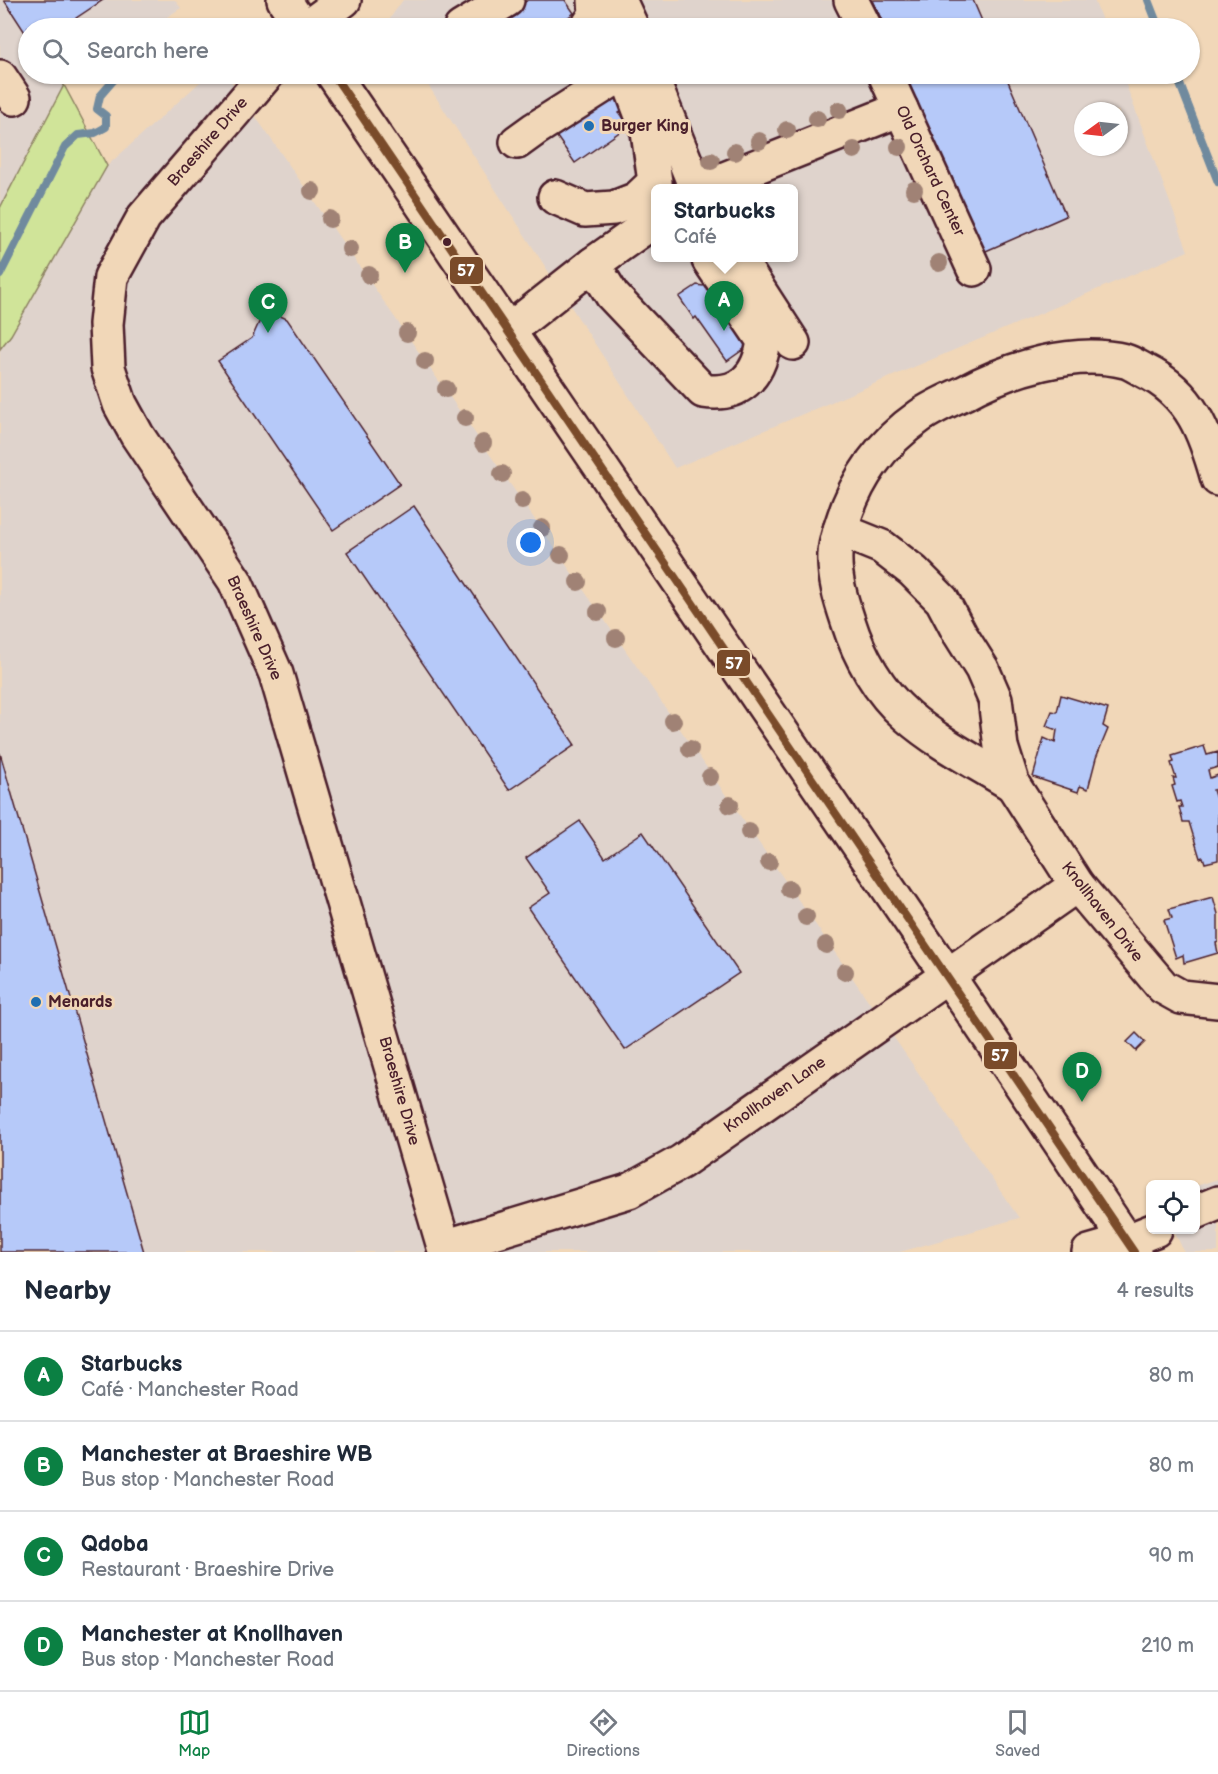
<!DOCTYPE html>
<html lang="en">
<head>
<meta charset="utf-8">
<style>
	:root { --surface:#fff; --page:#f6f6f7; --text:#1f2937; --muted:#747a83; --line:#e0e1e3; --accent:#0b8043 }
	body { margin:0; font-family:"Balsamiq Sans",sans-serif; background:var(--page); color:var(--text) }
	.controls { position:absolute; right:18px; bottom:18px; display:grid; overflow:hidden; border-radius:9px; box-shadow:0 2px 4px #0004 }
	.controls button { width:54px; height:54px; display:grid; place-items:center; padding:0; border:0; border-bottom:2px solid var(--line); background:var(--surface); color:var(--text); font:30px sans-serif }
	.compass { position:absolute; left:1074px; top:102px; width:54px; height:54px; border-radius:50%; background:var(--surface); box-shadow:0 2px 4px #0004; rotate:255deg }
	.you { position:absolute; left:531px; top:543px; width:21px; height:21px; margin:-15px; border:4px solid #fff; border-radius:50%; background:#1a73e8; box-shadow:0 0 0 9px #1a73e833 }
	.badge { display:grid; place-items:center; width:39px; height:39px; border-radius:50%; background:var(--accent); color:#fff; font-size:20px; font-weight:700 }
	.pin { position:absolute; translate:-50% -50px; filter:drop-shadow(0 2px 3px #0008) }
	.pin::after { content:''; position:absolute; top:32px; width:21px; height:18px; background:inherit; clip-path:polygon(0 0,100% 0,50% 100%) }
	.popup { position:absolute; left:651px; top:184px; width:147px; height:78px; box-sizing:border-box; display:grid; place-content:center; border-radius:9px; background:var(--surface); filter:drop-shadow(0 2px 4px #0005); font-size:20px; white-space:nowrap; color:var(--muted) }
	.popup b { font-size:22px; color:var(--text) }
	.popup::after { content:''; position:absolute; left:50%; top:100%; margin-left:-12px; border:12px solid transparent; border-top-color:var(--surface) }
	.list { margin:0; padding:0; list-style:none }
	h2 { display:flex; justify-content:space-between; align-items:center; height:78px; margin:0; padding:0 24px; font-size:26px }
	h2 small { font-size:20px; font-weight:400; color:var(--muted) }
	.list li { display:grid; grid-template-columns:39px 1fr auto; gap:18px; align-items:center; box-sizing:border-box; height:90px; padding:0 24px; border-top:2px solid var(--line) }
	.list b { display:block; font-size:22px; white-space:nowrap }
	.list p { margin:0; font-size:20px; white-space:nowrap; color:var(--muted) }
	.list em { font-size:20px; font-style:normal; color:var(--muted) }
	.icon { flex:none; width:33px; height:33px; fill:none; stroke:currentColor; stroke-width:2; stroke-linecap:round; stroke-linejoin:round }
	.map { position:relative; flex:none; width:1218px; height:1252px; overflow:hidden }
	.search { position:absolute; background:var(--surface); box-shadow:0 2px 4px #0004; left:18px; right:18px; top:18px; height:66px; display:flex; align-items:center; gap:15px; box-sizing:border-box; padding:0 21px; border-radius:33px; color:var(--muted); font-size:22px }
	.sheet { height:438px; background:var(--surface) }
	nav { display:flex; justify-content:space-around; align-items:center; box-sizing:border-box; height:84px; border-top:2px solid var(--line); background:var(--surface); font-size:16px; color:var(--muted) }
	nav a { display:grid; justify-items:center; gap:3px }
	nav .on { color:var(--accent) }
	.map>svg:first-child { display:block }
	.built { fill:#dfd3cc; fill-rule:evenodd }
	.green { fill:#d0e499; stroke:#8d8262; stroke-width:1.5 }
	.lines { fill:none; stroke-linecap:round; stroke-linejoin:round }
	.stream { stroke:#708a9e; stroke-width:8 }
	.building { fill:#b6c9f9; stroke:#4a1f2b; stroke-width:1.5 }
	.minor-casing { stroke:#4a1f2b; stroke-width:38 }
	.major-casing { stroke:#4a1f2b; stroke-width:38 }
	.minor { stroke:#f1d7b8; stroke-width:33 }
	.major { stroke:#f1d7b8; stroke-width:33 }
	.bus-1-casing { stroke:#f1d7b8; stroke-width:12 }
	.bus-1 { stroke:#7a4b2a; stroke-width:8 }
	.tree { fill:#a08274 }
	.poi-dot { fill:#1f6fb2; stroke:#f1d7b8; stroke-width:2 }
	.bus-dot { fill:#4a1f2b; stroke:#f1d7b8; stroke-width:2 }
	.labels { text-anchor:middle; dominant-baseline:central; stroke-width:6; stroke-linejoin:round; paint-order:stroke }
	.poi-label { font-size:16px; font-weight:bold; fill:#4a1f2b; stroke:#f1d7b8; text-anchor:start }
	.street-label { font-size:16px; fill:#4a1f2b; stroke:#f1d7b8 }
	.line-badge { stroke:#f1d7b8; stroke-width:2 }
	.badge-label { font-size:16px; text-anchor:middle; font-weight:bold; fill:#fff }
</style>
</head>
<body>
<div class="map">
<svg width="1218" height="1252" viewBox="0 0 1218 1252">
	<rect width="100%" height="100%" fill="#f1d7b8"/>
	<filter id="ink" filterUnits="userSpaceOnUse"><feTurbulence type="fractalNoise" baseFrequency=".0167" numOctaves="2"/><feDisplacementMap in="SourceGraphic" scale="12" xChannelSelector="R" yChannelSelector="G"/><feConvolveMatrix kernelMatrix="1 2 1 2 8 2 1 2 1" color-interpolation-filters="sRGB"/></filter>
	<g filter="url(#ink)">
		<g class="built">
			<polygon points="0,0 175,0 181,8 150,28 28,28 28,74 82,74 64,85 0,208"/>
			<polygon points="403,0 1094,0 1105,28 392,28 388,21"/>
			<polygon points="209,74 226,74 1019,1218 900,1252 0,1252 0,349 11,335 107,166"/>
			<path d="M421 74H1122L1188 251 675 468ZM1083 111H1119V147H1083ZM655 188H793V258H655Z"/>
			<polygon points="1218,1179 1218,1252 1184,1252 1174,1230 1196,1230 1196,1186"/>
		</g>
		<polygon class="green" points="64,85 107,166 11,335 0,349 0,208"/>
		<g class="lines">
			<g class="stream">
				<polyline points="1148,0 1159,28"/>
				<polyline points="1176,74 1218,182"/>
				<polyline points="0,275 65,147 78,135 95,133 106,127 106,116 97,109 100,96 119,74"/>
			</g>
		</g>
		<g class="building">
			<polygon points="4,0 103,0 61,28 28,28 28,37"/>
			<polygon points="528,0 565,0 574,13 563,21 566,26 562,28 488,28"/>
			<polygon points="873,0 973,0 985,28 885,28"/>
			<polygon points="903,74 1005,74 1066,216 979,254"/>
			<polygon points="614,92 625,109 619,113 628,126 575,163 550,127"/>
			<polygon points="709,282 751,344 727,361 696,317 694,319 679,297 697,285 703,286"/>
			<polygon points="265,309 287,319 400,484 333,530 218,361 252,338"/>
			<polygon points="414,506 575,745 509,790 347,552"/>
			<polygon points="1061,695 1108,709 1103,726 1108,729 1096,758 1088,789 1080,786 1078,792 1033,777 1044,738 1055,743 1057,730 1046,726 1052,711 1057,712"/>
			<polygon points="1204,746 1207,755 1218,752 1218,767 1208,770 1210,778 1218,775 1218,789 1213,790 1216,799 1218,798 1218,860 1205,863 1203,857 1200,858 1189,822 1183,822 1179,807 1182,807 1180,801 1177,802 1172,786 1175,785 1173,778 1176,778 1171,763 1174,762 1172,756"/>
			<polygon points="0,753 144,1252 0,1252"/>
			<polygon points="580,821 605,858 643,832 739,973 625,1050 528,908 550,893 526,858"/>
			<polygon points="1213,897 1218,914 1218,942 1216,943 1218,953 1184,963 1183,955 1176,958 1164,920 1172,918 1169,909"/>
			<polygon points="1136,1033 1145,1042 1136,1051 1127,1042"/>
		</g>
		<g class="lines">
			<g class="minor-casing">
				<g id="minor">
					<polyline points="619,0 632,28"/>
					<polyline points="851,0 865,28"/>
					<polyline points="306,28 344,0"/>
					<polyline points="461,28 507,0"/>
					<polyline points="587,28 596,14 595,0"/>
					<polyline points="267,74 144,217 111,277 106,324 108,368 120,404 137,435 235,581 276,674 444,1247 629,1191 681,1162 1077,885"/>
					<polyline points="650,74 696,188"/>
					<polyline points="885,74 974,269"/>
					<polyline points="0,77 14,98"/>
					<polyline points="517,142 535,129 617,77 630,84 648,132 655,182 637,199 614,208 585,210 555,197"/>
					<polyline points="702,188 901,109"/>
					<polyline points="738,258 793,343"/>
					<path d="M593 264 612 295 703 391C740 397 759 376 764 341L709 260 711 258"/>
					<polyline points="508,331 593,264 655,220"/>
					<polyline points="840,530 882,547 913,571 942,600 960,634 982,669 995,699 1001,747 1013,785 1077,885 1163,987 1181,997 1218,1001"/>
					<path d="M1013 785C978 763 939 744 907 716 879 692 859 656 848 621 841 600 834 578 835 555 835 545 839 534 842 524 856 479 880 444 920 416 933 407 949 400 964 393 1008 369 1074 348 1125 361 1132 363 1139 368 1145 371 1192 394 1205 433 1218 479"/>
					<polyline points="1196,1212 1218,1203"/>
					<polyline points="1089,1252 1127,1241 1155,1230"/>
				</g>
			</g>
			<g class="major-casing">
				<g id="major">
					<polyline points="284,0 303,28"/>
					<polyline points="333,74 948,976 1134,1252"/>
				</g>
			</g>
			<use href="#minor" class="minor"/>
			<use href="#major" class="major"/>
			<g class="bus-1-casing">
				<polyline id="bus-1" points="333,74 1134,1252"/>
			</g>
			<use href="#bus-1" class="bus-1"/>
		</g>
		<g class="tree">
			<circle cx="839" cy="110" r="9"/>
			<circle cx="817" cy="119" r="9"/>
			<circle cx="787" cy="130" r="9"/>
			<circle cx="759" cy="141" r="9"/>
			<circle cx="899" cy="147" r="9"/>
			<circle cx="854" cy="150" r="9"/>
			<circle cx="735" cy="152" r="9"/>
			<circle cx="711" cy="161" r="9"/>
			<circle cx="914" cy="190" r="9"/>
			<circle cx="312" cy="191" r="9"/>
			<circle cx="330" cy="219" r="9"/>
			<circle cx="350" cy="249" r="9"/>
			<circle cx="939" cy="263" r="9"/>
			<circle cx="369" cy="275" r="9"/>
			<circle cx="407" cy="333" r="9"/>
			<circle cx="425" cy="361" r="9"/>
			<circle cx="446" cy="389" r="9"/>
			<circle cx="465" cy="418" r="9"/>
			<circle cx="483" cy="443" r="9"/>
			<circle cx="502" cy="474" r="9"/>
			<circle cx="522" cy="501" r="9"/>
			<circle cx="542" cy="528" r="9"/>
			<circle cx="561" cy="555" r="9"/>
			<circle cx="578" cy="582" r="9"/>
			<circle cx="598" cy="612" r="9"/>
			<circle cx="616" cy="638" r="9"/>
			<circle cx="673" cy="721" r="9"/>
			<circle cx="690" cy="749" r="9"/>
			<circle cx="710" cy="777" r="9"/>
			<circle cx="730" cy="805" r="9"/>
			<circle cx="749" cy="832" r="9"/>
			<circle cx="769" cy="862" r="9"/>
			<circle cx="789" cy="889" r="9"/>
			<circle cx="806" cy="917" r="9"/>
			<circle cx="826" cy="945" r="9"/>
			<circle cx="845" cy="972" r="9"/>
		</g>
	</g>
	<g class="poi-dot">
		<circle cx="589" cy="126" r="6"/>
		<circle cx="36" cy="1002" r="6"/>
	</g>
	<circle class="bus-dot" cx="447" cy="242" r="5"/>
	<g class="labels">
		<g class="poi-label">
			<text x="601" y="126">Burger King</text>
			<text x="48" y="1002">Menards</text>
		</g>
		<g class="street-label">
			<text transform="translate(208 142) rotate(-49)">Braeshire Drive</text>
			<text transform="translate(930 171) rotate(65)">Old Orchard Center</text>
			<text transform="translate(254 628) rotate(66)">Braeshire Drive</text>
			<text transform="translate(1102 912) rotate(52)">Knollhaven Drive</text>
			<text transform="translate(399 1091) rotate(74)">Braeshire Drive</text>
			<text transform="translate(775 1095) rotate(-35)">Knollhaven Lane</text>
		</g>
	</g>
	<g class="line-badge">
		<rect x="449" y="256" width="35" height="29" rx="6" fill="#7a4b2a"/>
		<rect x="716" y="649" width="35" height="28" rx="6" fill="#7a4b2a"/>
		<rect x="983" y="1041" width="35" height="29" rx="6" fill="#7a4b2a"/>
	</g>
	<g class="badge-label">
		<text x="466" y="276">57</text>
		<text x="734" y="669">57</text>
		<text x="1000" y="1061">57</text>
	</g>
</svg>
<div class="controls">
<button><svg class="icon" aria-label="locate" viewBox="0 0 24 24"><circle cx="12" cy="12" r="6"/><path d="M12 2v4M12 18v4M2 12h4M18 12h4"/></svg></button>
</div>
<svg class="compass" viewBox="-18 -18 36 36"><path d="M0-13l5 13h-10z" fill="#e53935"/><path d="M0 13l5-13h-10z" fill="#747a83"/></svg>
<div class="you"></div>
<div class="pin badge" style="left:724px;top:331px">A</div>
<div class="popup"><b>Starbucks</b>Café</div>
<div class="pin badge" style="left:405px;top:273px">B</div>
<div class="pin badge" style="left:268px;top:333px">C</div>
<div class="pin badge" style="left:1082px;top:1102px">D</div>
<div class="search"><svg class="icon" aria-label="search" viewBox="0 0 24 24"><circle cx="10" cy="10" r="6"/><path d="M15 15l6 6"/></svg>Search here</div>
</div>
<section class="sheet">
<h2>Nearby<small>4 results</small></h2>
<ul class="list">
<li><span class="badge">A</span><div><b>Starbucks</b><p>Café · Manchester Road</p></div><em>80 m</em></li>
<li><span class="badge">B</span><div><b>Manchester at Braeshire WB</b><p>Bus stop · Manchester Road</p></div><em>80 m</em></li>
<li><span class="badge">C</span><div><b>Qdoba</b><p>Restaurant · Braeshire Drive</p></div><em>90 m</em></li>
<li><span class="badge">D</span><div><b>Manchester at Knollhaven</b><p>Bus stop · Manchester Road</p></div><em>210 m</em></li>
</ul>
</section>
<nav>
<a class="on"><svg class="icon" aria-label="map" viewBox="0 0 24 24"><path d="M3 6l6-2 6 2 6-2v14l-6 2-6-2-6 2zM9 4v14M15 6v14"/></svg>Map</a>
<a><svg class="icon" aria-label="directions" viewBox="0 0 24 24"><path d="M12 3l9 9-9 9-9-9zM9 14v-3h6M13 9l2 2-2 2"/></svg>Directions</a>
<a><svg class="icon" aria-label="saved" viewBox="0 0 24 24"><path d="M7 4h10v16l-5-4-5 4z"/></svg>Saved</a>
</nav>
</body>
</html>
